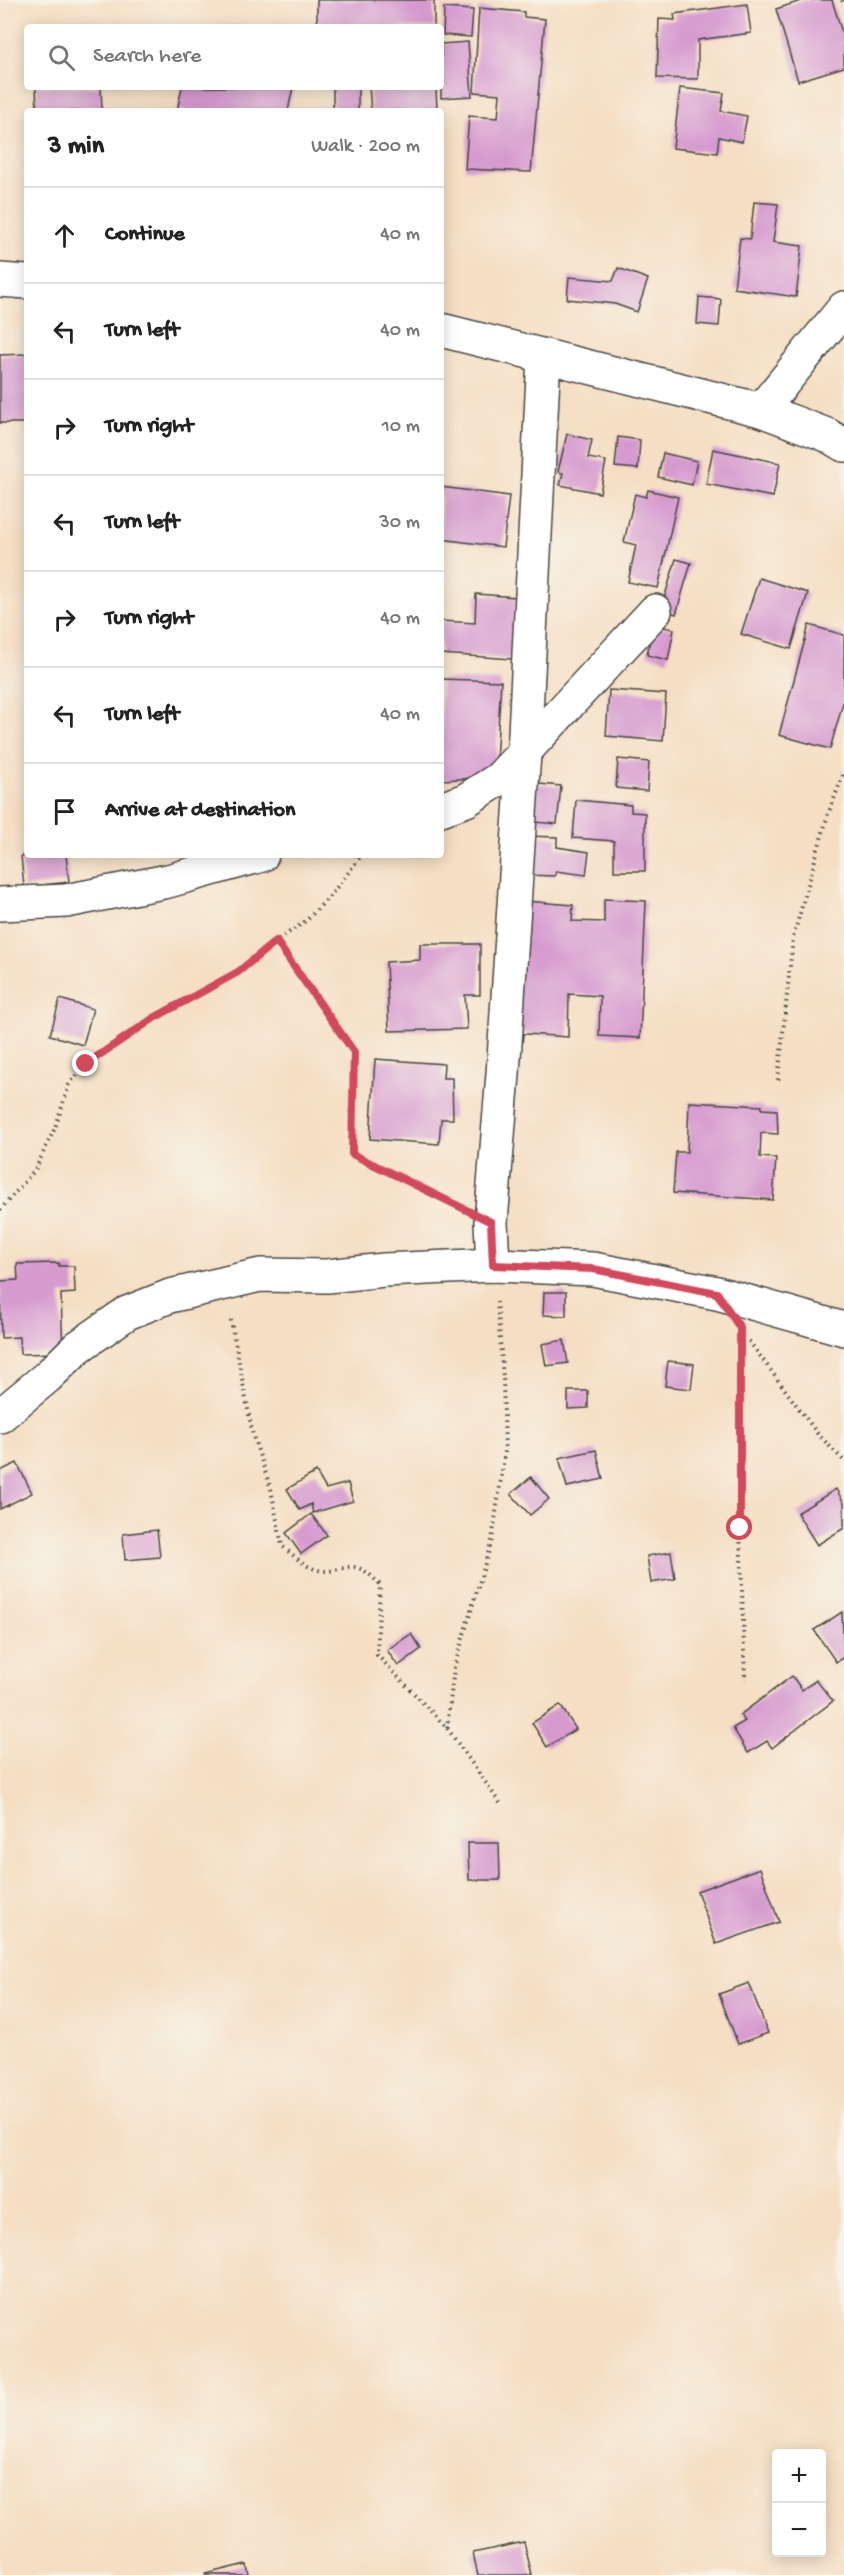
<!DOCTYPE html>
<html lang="en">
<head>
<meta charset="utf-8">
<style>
	:root { --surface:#fff; --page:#f2f2f2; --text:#222; --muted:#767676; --line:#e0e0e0 }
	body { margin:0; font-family:"Gochi Hand",sans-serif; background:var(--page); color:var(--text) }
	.controls { position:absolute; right:18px; bottom:18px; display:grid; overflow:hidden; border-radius:6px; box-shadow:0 3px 15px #0003 }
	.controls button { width:54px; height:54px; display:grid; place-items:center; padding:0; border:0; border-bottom:2px solid var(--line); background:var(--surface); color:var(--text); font:30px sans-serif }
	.stop { position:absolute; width:18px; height:18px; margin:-14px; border:4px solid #d1495b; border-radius:50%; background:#fff }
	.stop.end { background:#d1495b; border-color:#fff; box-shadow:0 2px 6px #0008 }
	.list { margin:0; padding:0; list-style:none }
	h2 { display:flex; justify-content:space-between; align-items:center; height:78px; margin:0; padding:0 24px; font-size:26px }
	h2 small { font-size:20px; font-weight:400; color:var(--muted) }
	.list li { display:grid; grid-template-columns:39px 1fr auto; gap:18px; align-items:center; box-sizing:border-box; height:96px; padding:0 24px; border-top:2px solid var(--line) }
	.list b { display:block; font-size:22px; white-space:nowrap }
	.list em { font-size:20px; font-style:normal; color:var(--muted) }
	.icon { flex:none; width:33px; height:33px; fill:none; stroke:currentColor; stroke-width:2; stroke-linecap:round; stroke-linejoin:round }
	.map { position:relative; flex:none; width:844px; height:2575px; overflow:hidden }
	.search { position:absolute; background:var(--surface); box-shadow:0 3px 15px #0003; left:24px; top:24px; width:420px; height:66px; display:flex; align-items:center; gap:15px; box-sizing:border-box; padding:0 21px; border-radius:6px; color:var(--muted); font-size:22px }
	.panel { position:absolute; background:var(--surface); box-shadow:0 3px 15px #0003; left:24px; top:108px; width:420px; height:750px; border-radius:6px }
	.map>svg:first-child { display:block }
	.building { fill:#d69acf }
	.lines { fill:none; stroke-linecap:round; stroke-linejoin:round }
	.minor-casing { stroke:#494642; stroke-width:36 }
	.path { stroke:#494642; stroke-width:4; stroke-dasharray:1.5 4.5; stroke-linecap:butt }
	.minor { stroke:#fff; stroke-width:33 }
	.route { stroke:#d1495b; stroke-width:8 }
</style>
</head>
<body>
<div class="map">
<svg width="844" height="2575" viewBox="0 0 844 2575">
	<rect width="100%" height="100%" fill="#f7f3e8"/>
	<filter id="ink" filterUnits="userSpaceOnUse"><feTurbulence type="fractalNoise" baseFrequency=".0167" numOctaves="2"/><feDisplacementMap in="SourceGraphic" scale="12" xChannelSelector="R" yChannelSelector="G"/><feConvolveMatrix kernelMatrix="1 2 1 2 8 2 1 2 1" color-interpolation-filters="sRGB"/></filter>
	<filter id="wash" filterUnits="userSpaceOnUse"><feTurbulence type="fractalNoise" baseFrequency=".008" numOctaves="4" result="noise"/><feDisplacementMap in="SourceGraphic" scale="24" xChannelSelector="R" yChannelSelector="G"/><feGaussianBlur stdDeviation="1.35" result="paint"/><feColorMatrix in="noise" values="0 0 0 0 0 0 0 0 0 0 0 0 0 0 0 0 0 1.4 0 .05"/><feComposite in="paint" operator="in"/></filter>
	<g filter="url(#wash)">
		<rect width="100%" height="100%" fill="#f5dec3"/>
		<g id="blocks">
			<g class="building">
				<rect x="317" y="0" width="117" height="27"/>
				<polygon points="804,0 832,0 844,39 844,67 798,81 776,9"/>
				<polygon points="747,4 751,33 698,40 698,79 657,78 659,19 675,20 674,14"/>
				<polygon points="444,8 473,10 471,37 443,35"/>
				<polygon points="479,8 524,12 524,17 545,19 531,172 465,169 469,116 498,118 500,94 474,92"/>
				<polygon points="468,42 472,96 441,98 441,44"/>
				<polygon points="36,87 101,87 102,111 37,111"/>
				<polygon points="182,87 293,87 288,111 177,111"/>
				<rect x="333" y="87" width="25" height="24"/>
				<polygon points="369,87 436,87 437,111 371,111"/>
				<polygon points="680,88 724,93 721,111 747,116 742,142 719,137 717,153 673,148"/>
				<polygon points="754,202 778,204 773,242 802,246 796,297 734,288 740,238 750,239"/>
				<polygon points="618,268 648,279 637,312 615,304 567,299 569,277 613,281"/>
				<polygon points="699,297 721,299 719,326 697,324"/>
				<polygon points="27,354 27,423 0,423 0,355"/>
				<polygon points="567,434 592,440 588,458 606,461 600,493 560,485 563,473 558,472"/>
				<polygon points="618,437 640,440 638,469 615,467"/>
				<polygon points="713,449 780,463 773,497 706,484"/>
				<polygon points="663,453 697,461 692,485 658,477"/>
				<polygon points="441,487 509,496 503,547 441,539"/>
				<polygon points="648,490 678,497 658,588 628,582 636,545 624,542 635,494 646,497"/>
				<polygon points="676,559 691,563 676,614 661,609"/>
				<polygon points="759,578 808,593 791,649 741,634"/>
				<polygon points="476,594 516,597 512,659 441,654 441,621 475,623"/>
				<polygon points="653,625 674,629 668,660 647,655"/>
				<polygon points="809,625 844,635 844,699 830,749 779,735"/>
				<polygon points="441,679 501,681 495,777 441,780"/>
				<polygon points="609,690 666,694 663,741 606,736"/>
				<polygon points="618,759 649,762 647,791 616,788"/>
				<polygon points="528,783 561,786 557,824 524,821"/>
				<polygon points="576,800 631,805 631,812 645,813 645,871 614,871 614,841 573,838"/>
				<polygon points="526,836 557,837 557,847 589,852 586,875 556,871 555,876 524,875"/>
				<polygon points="66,855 69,882 24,887 21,856"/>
				<polygon points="604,899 646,901 640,1038 599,1036 600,996 569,994 568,1037 513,1033 525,901 573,905 572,921 604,922"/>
				<polygon points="420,944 480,944 480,995 465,995 467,1029 389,1031 386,962 420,960"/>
				<polygon points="60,999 93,1009 83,1045 50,1035"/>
				<polygon points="375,1059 444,1064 443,1078 452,1078 453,1119 441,1119 439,1144 370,1139"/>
				<polygon points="689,1102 762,1106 762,1109 777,1110 778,1134 761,1133 760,1157 776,1158 773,1200 673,1193 676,1152 687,1152"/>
				<polygon points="59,1263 59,1266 74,1266 75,1293 61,1294 63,1353 20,1354 19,1337 1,1338 0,1281 18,1280 17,1264"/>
				<polygon points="544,1292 566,1292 566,1316 543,1315"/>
				<polygon points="564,1340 568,1363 546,1366 542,1344"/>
				<polygon points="668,1361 694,1364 691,1389 665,1386"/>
				<polygon points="568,1391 588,1391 588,1408 568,1409"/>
				<polygon points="596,1450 603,1479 567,1487 559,1458"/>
				<polygon points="17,1463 32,1493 0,1509 0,1471"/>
				<polygon points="316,1472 326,1489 348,1483 353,1501 313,1513 311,1504 300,1510 287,1489"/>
				<polygon points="531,1477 549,1499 530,1515 511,1494"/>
				<polygon points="836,1489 844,1503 844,1528 817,1545 797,1513"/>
				<polygon points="311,1514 327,1535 301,1554 286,1533"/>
				<polygon points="157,1530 160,1557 125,1560 123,1534"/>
				<polygon points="671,1552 675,1579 651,1583 647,1556"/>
				<polygon points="842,1612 844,1657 836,1662 814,1630"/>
				<polygon points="411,1634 421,1649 398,1666 387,1650"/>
				<polygon points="792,1676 802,1690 816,1680 833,1701 772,1748 767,1741 748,1753 733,1728 745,1721 740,1715"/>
				<polygon points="560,1705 576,1729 547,1747 532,1723"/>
				<polygon points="468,1843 499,1843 500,1880 469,1880"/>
				<polygon points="760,1868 779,1922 716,1944 697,1891"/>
				<polygon points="749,1983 768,2033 738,2044 719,1994"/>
				<polygon points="524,2542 532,2575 478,2575 473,2553"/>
				<polygon points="246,2564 248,2575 205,2575 205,2574"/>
			</g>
		</g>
	</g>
	<g filter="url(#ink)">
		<use href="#blocks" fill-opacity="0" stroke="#494642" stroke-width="1.5"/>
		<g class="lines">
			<g class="minor-casing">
				<g id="minor">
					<polyline points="0,280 27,282"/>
					<polyline points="441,330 761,410 827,435 844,445"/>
					<polyline points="761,410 844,308"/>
					<polyline points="441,809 466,800 499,779 655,611"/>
					<polyline points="0,904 66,901 168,881 262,855"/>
					<polyline points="493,1265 491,1222 503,1074 524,753 544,356"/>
					<polyline points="0,1416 47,1377 78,1347 127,1313 170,1296 260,1275 327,1276 384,1270 493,1265 593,1269 717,1293 844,1329"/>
				</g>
			</g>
			<g class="path">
				<polyline points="842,0 844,4"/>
				<polyline points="276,941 354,1052 352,1154 455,1205"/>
				<polyline points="778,1080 793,938 828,814 844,773"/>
				<polyline points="0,1210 35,1170 55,1128 69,1085 86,1064 154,1018 238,972 276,941 306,921 330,896 362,855"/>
				<path d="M231 1320 253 1436 271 1489 282 1546C291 1553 302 1564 312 1568 341 1580 349 1549 380 1585L377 1655 447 1728 500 1803"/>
				<polyline points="740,1338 740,1528 745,1680"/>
				<polyline points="749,1341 817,1433 844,1461"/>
				<polyline points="447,1728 454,1668 492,1540 505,1451 503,1378 497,1302"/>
			</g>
			<use href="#minor" class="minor"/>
		</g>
	</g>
	<g class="lines" filter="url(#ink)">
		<polyline class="route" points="86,1064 154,1018 238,972 276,941 354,1052 352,1154 491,1222 493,1265 593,1269 717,1293 740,1328 740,1528"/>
	</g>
</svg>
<div class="controls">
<button>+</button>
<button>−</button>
</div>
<div class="stop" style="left:740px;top:1528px"></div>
<div class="stop end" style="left:86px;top:1064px"></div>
<div class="search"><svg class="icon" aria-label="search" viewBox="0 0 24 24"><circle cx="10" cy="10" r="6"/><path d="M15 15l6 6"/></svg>Search here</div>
<section class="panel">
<h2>3 min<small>Walk · 200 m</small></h2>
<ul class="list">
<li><svg class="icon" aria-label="ahead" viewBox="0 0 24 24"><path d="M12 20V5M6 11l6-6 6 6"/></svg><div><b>Continue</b></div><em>40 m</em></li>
<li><svg class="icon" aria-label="left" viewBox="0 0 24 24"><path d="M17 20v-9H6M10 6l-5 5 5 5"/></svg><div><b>Turn left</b></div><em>40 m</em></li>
<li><svg class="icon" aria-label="right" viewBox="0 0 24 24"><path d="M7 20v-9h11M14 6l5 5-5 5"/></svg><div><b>Turn right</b></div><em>10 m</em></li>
<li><svg class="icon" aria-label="left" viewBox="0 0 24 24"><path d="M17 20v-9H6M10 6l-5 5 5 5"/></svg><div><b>Turn left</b></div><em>30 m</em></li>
<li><svg class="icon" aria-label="right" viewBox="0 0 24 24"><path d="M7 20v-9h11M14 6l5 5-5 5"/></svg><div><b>Turn right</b></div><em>40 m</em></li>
<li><svg class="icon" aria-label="left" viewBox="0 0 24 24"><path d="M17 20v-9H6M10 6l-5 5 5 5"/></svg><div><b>Turn left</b></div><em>40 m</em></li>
<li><svg class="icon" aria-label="arrive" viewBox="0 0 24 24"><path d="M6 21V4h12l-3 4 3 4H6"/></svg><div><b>Arrive at destination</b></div></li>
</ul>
</section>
</div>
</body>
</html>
